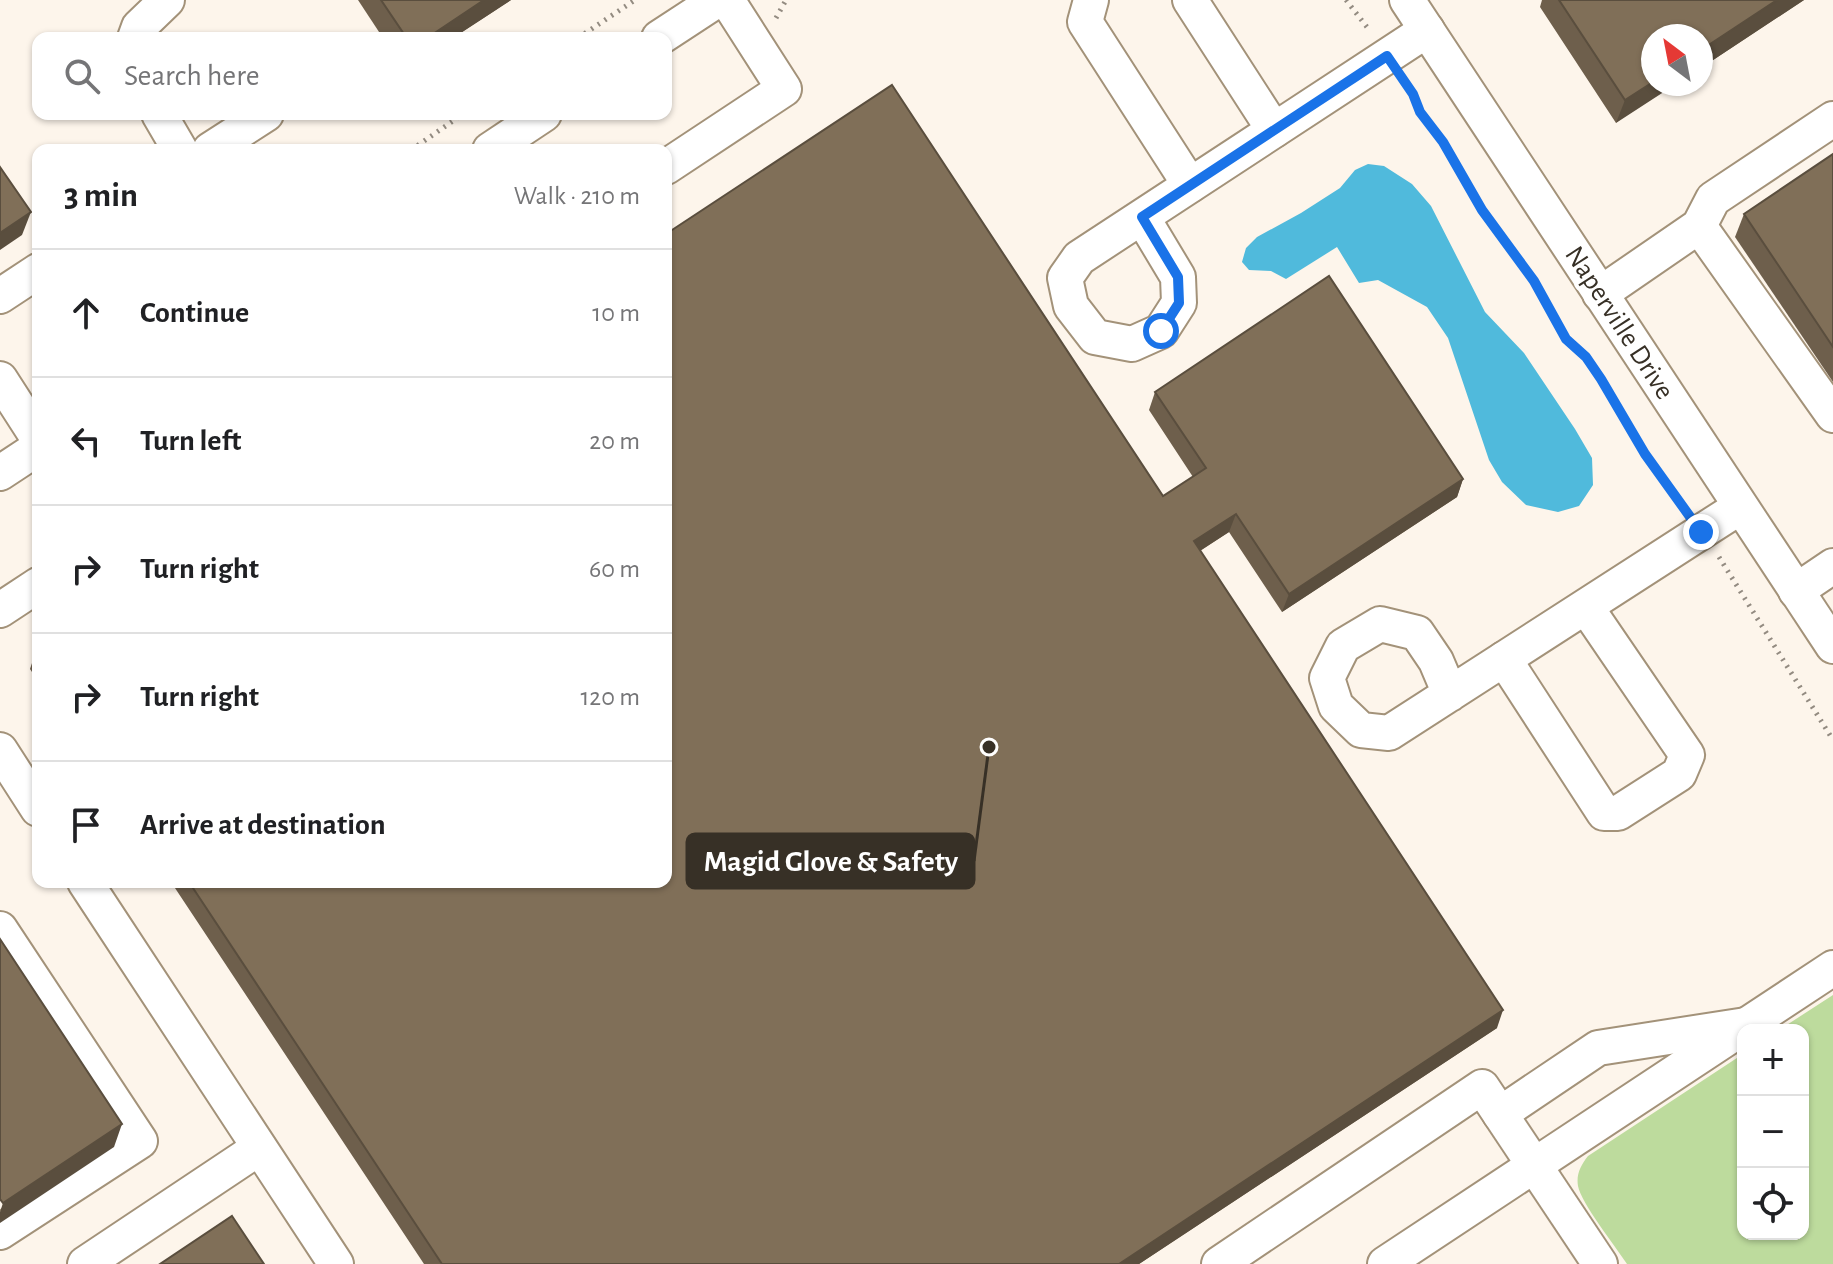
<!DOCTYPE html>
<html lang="en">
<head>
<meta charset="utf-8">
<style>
	:root { --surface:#fff; --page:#f6f6f6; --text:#202124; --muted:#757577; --line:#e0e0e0 }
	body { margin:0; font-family:"Alegreya Sans",sans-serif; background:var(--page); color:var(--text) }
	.controls { position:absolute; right:24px; bottom:24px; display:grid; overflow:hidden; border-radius:16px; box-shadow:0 2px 6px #0004 }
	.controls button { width:72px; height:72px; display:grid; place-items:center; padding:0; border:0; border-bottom:2px solid var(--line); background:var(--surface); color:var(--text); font:40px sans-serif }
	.compass { position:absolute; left:1641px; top:24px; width:72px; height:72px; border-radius:50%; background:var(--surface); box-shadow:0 2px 6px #0004; rotate:328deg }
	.stop { position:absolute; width:24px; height:24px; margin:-18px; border:6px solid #1a73e8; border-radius:50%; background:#fff }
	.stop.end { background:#1a73e8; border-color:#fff; box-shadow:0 2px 8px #0008 }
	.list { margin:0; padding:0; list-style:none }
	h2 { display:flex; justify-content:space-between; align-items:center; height:104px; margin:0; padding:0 32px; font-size:34px }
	h2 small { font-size:26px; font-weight:400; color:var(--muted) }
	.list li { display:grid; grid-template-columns:52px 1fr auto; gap:24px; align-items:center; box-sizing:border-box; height:128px; padding:0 32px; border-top:2px solid var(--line) }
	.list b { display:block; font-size:30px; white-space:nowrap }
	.list em { font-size:26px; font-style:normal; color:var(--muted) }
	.icon { flex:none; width:44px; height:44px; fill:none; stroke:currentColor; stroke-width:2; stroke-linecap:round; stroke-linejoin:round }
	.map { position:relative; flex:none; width:1833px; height:1264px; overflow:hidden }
	.search { position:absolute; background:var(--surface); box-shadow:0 2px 6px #0004; left:32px; top:32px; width:640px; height:88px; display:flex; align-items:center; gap:20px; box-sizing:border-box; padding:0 28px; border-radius:16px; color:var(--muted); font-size:30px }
	.panel { position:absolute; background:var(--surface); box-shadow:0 2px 6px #0004; left:32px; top:144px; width:640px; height:744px; border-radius:16px }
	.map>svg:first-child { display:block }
	.green { fill:#bddb9d }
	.water { fill:#50badc }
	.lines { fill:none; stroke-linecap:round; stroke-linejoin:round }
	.minor-casing { stroke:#a39279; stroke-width:38 }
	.path { stroke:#938b81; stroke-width:5; stroke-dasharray:2 6; stroke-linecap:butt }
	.minor { stroke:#fff; stroke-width:34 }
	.wall { fill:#6e5f4c }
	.shaded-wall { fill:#5a4e3e }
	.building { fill:#806f58; stroke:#5a4e3e; stroke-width:2 }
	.route { stroke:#1a73e8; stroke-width:10 }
	.labels { text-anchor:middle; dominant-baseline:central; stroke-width:8; stroke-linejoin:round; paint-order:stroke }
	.street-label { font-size:28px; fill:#373026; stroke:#fff }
	.leader { fill:none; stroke:#373026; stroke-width:3 }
	.callout-dot { fill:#373026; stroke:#fff; stroke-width:3 }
	.callout { fill:#373026; stroke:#373026; stroke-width:3 }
	.callout-label { font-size:30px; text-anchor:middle; font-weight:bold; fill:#fff }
</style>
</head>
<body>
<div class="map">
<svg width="1833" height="1264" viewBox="0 0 1833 1264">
	<rect width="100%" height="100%" fill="#fdf5eb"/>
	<path class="green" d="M1833 995V1264H1627C1616 1247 1581 1203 1578 1186 1576 1174 1581 1165 1588 1156L1743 1054V1234H1803V1030H1779Z"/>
	<polygon class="water" points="1368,164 1384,166 1412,184 1431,206 1485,312 1524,353 1575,429 1592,458 1593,485 1579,506 1558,512 1526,505 1502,482 1489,460 1448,338 1427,307 1378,280 1359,283 1337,247 1286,279 1271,271 1249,270 1242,262 1246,248 1257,237 1301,213 1340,188 1355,170"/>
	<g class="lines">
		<g class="minor-casing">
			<g id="minor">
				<polyline points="1091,0 1085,22 1190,185"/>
				<polyline points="1190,0 1274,130"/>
				<polyline points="1407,0 1833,646"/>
				<polyline points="135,38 139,27 167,0"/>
				<polyline points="659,38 717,0"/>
				<polyline points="159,114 180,150"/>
				<polyline points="210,150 266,114"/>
				<polyline points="490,150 544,114"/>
				<polyline points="666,167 784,89 727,0"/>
				<polyline points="1142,217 1178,277 1179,303 1161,331 1132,344 1095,337 1071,306 1065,278 1079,258 1427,30"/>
				<polyline points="1699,226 1833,415"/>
				<polyline points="1600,294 1699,226 1713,199 1833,119"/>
				<polyline points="0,296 38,271"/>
				<polyline points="0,379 38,438"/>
				<polyline points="0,473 38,448"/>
				<polyline points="1796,591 1833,566"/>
				<polyline points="0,610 38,585"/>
				<polyline points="1504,659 1604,813 1618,813 1679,774 1687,755 1586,607"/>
				<polyline points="1450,694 1436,661 1417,633 1380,624 1343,646 1327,678 1336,706 1361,730 1389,733 1701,532 1740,507"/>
				<polyline points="0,750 38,809"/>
				<polyline points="85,882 336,1264"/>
				<polyline points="0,929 140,1141 0,1232"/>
				<polyline points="1500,1114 1600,1264"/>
				<polyline points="85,1264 259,1148"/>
				<polyline points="1219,1264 1482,1087 1500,1114 1598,1048 1746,1025"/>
				<polyline points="1385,1264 1833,968"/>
			</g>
		</g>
		<g class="path">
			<polyline points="1346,0 1370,31"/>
			<polyline points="776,18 786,0"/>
			<polyline points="578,38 635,0"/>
			<polyline points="1405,82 1413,94 1420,112 1443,142 1482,210 1534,281 1566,339 1586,357 1601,379 1645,454 1683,506"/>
			<polyline points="411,150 463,114"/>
			<polyline points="1719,557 1833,740"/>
		</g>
		<use href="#minor" class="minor"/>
	</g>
	<g class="wall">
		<polygon points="358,0 511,0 453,38 383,38"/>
		<polygon points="1542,0 1804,0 1701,68 1701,36 1616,123 1540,7"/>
		<polygon points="1833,154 1833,382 1735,237 1744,214"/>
		<polygon points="1155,392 1463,479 1457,497 1282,612 1229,532 1200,551 1497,1028 1139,1264 424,1264 171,882 666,882 1163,496 1193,477 1149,410"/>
		<polygon points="38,649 38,681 30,669 36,651"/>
	</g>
	<g class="shaded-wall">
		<polygon points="484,0 511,0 453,38 427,38"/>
		<polygon points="1777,0 1804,0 1701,68 1701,50"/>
		<polygon points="1653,82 1653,84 1676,84 1616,123 1625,100"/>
		<polygon points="31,212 22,235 0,250 0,233"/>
		<polygon points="1463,479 1457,497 1282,612 1289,594"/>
		<polygon points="1236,514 1229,532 1187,559 1194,541"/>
		<polygon points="1503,1010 1497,1028 1139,1264 1119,1264"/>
		<polygon points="122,1124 114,1147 0,1223 0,1212 3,1203"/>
	</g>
	<g class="building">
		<polygon points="381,0 484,0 427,38 404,34"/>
		<polygon points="1559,0 1777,0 1701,50 1701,36 1653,36 1653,82 1625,100"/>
		<polygon points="892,85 1163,496 1206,468 1155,392 1329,276 1463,479 1289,594 1236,514 1194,541 1503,1010 1119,1264 442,1264 189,882 666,882 666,234"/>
		<polygon points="1833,154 1833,347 1744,214"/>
		<polygon points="0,167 31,212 0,233"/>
		<polygon points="0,939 122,1124 3,1203 0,1199"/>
		<polygon points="232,1216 264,1264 160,1264"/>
	</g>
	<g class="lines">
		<polyline class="route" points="1161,331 1179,303 1178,277 1142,217 1387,56 1413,94 1420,112 1443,142 1482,210 1534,281 1566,339 1586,357 1601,379 1645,454 1701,532"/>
	</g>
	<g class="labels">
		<g class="street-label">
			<text transform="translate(1619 323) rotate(57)">Naperville Drive</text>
		</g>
	</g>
	<path class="leader" d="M989 747L974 861"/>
	<circle class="callout-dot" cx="989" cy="747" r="8"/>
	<rect class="callout" x="687" y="834" width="287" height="54" rx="8"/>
	<g class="callout-label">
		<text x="831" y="871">Magid Glove &amp; Safety</text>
	</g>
</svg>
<div class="controls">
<button>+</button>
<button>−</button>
<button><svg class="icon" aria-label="locate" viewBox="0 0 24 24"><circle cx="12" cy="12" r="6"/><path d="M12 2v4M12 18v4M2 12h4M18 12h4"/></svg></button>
</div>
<svg class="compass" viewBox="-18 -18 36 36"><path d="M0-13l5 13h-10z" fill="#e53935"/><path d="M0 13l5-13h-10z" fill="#757577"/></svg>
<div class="stop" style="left:1161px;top:331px"></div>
<div class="stop end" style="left:1701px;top:532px"></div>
<div class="search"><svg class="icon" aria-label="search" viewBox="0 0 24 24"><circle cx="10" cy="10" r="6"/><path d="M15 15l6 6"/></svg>Search here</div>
<section class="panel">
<h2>3 min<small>Walk · 210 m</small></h2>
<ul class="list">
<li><svg class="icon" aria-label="ahead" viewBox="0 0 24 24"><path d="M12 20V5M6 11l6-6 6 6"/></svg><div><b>Continue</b></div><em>10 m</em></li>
<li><svg class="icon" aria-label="left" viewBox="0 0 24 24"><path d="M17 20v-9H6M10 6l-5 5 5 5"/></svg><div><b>Turn left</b></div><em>20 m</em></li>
<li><svg class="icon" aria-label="right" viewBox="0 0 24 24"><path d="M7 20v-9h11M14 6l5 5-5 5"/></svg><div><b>Turn right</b></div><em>60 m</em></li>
<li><svg class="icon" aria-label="right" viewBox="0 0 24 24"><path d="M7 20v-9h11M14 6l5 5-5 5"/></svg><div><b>Turn right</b></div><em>120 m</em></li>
<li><svg class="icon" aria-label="arrive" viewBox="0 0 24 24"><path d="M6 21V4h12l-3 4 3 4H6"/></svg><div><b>Arrive at destination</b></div></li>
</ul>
</section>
</div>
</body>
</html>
